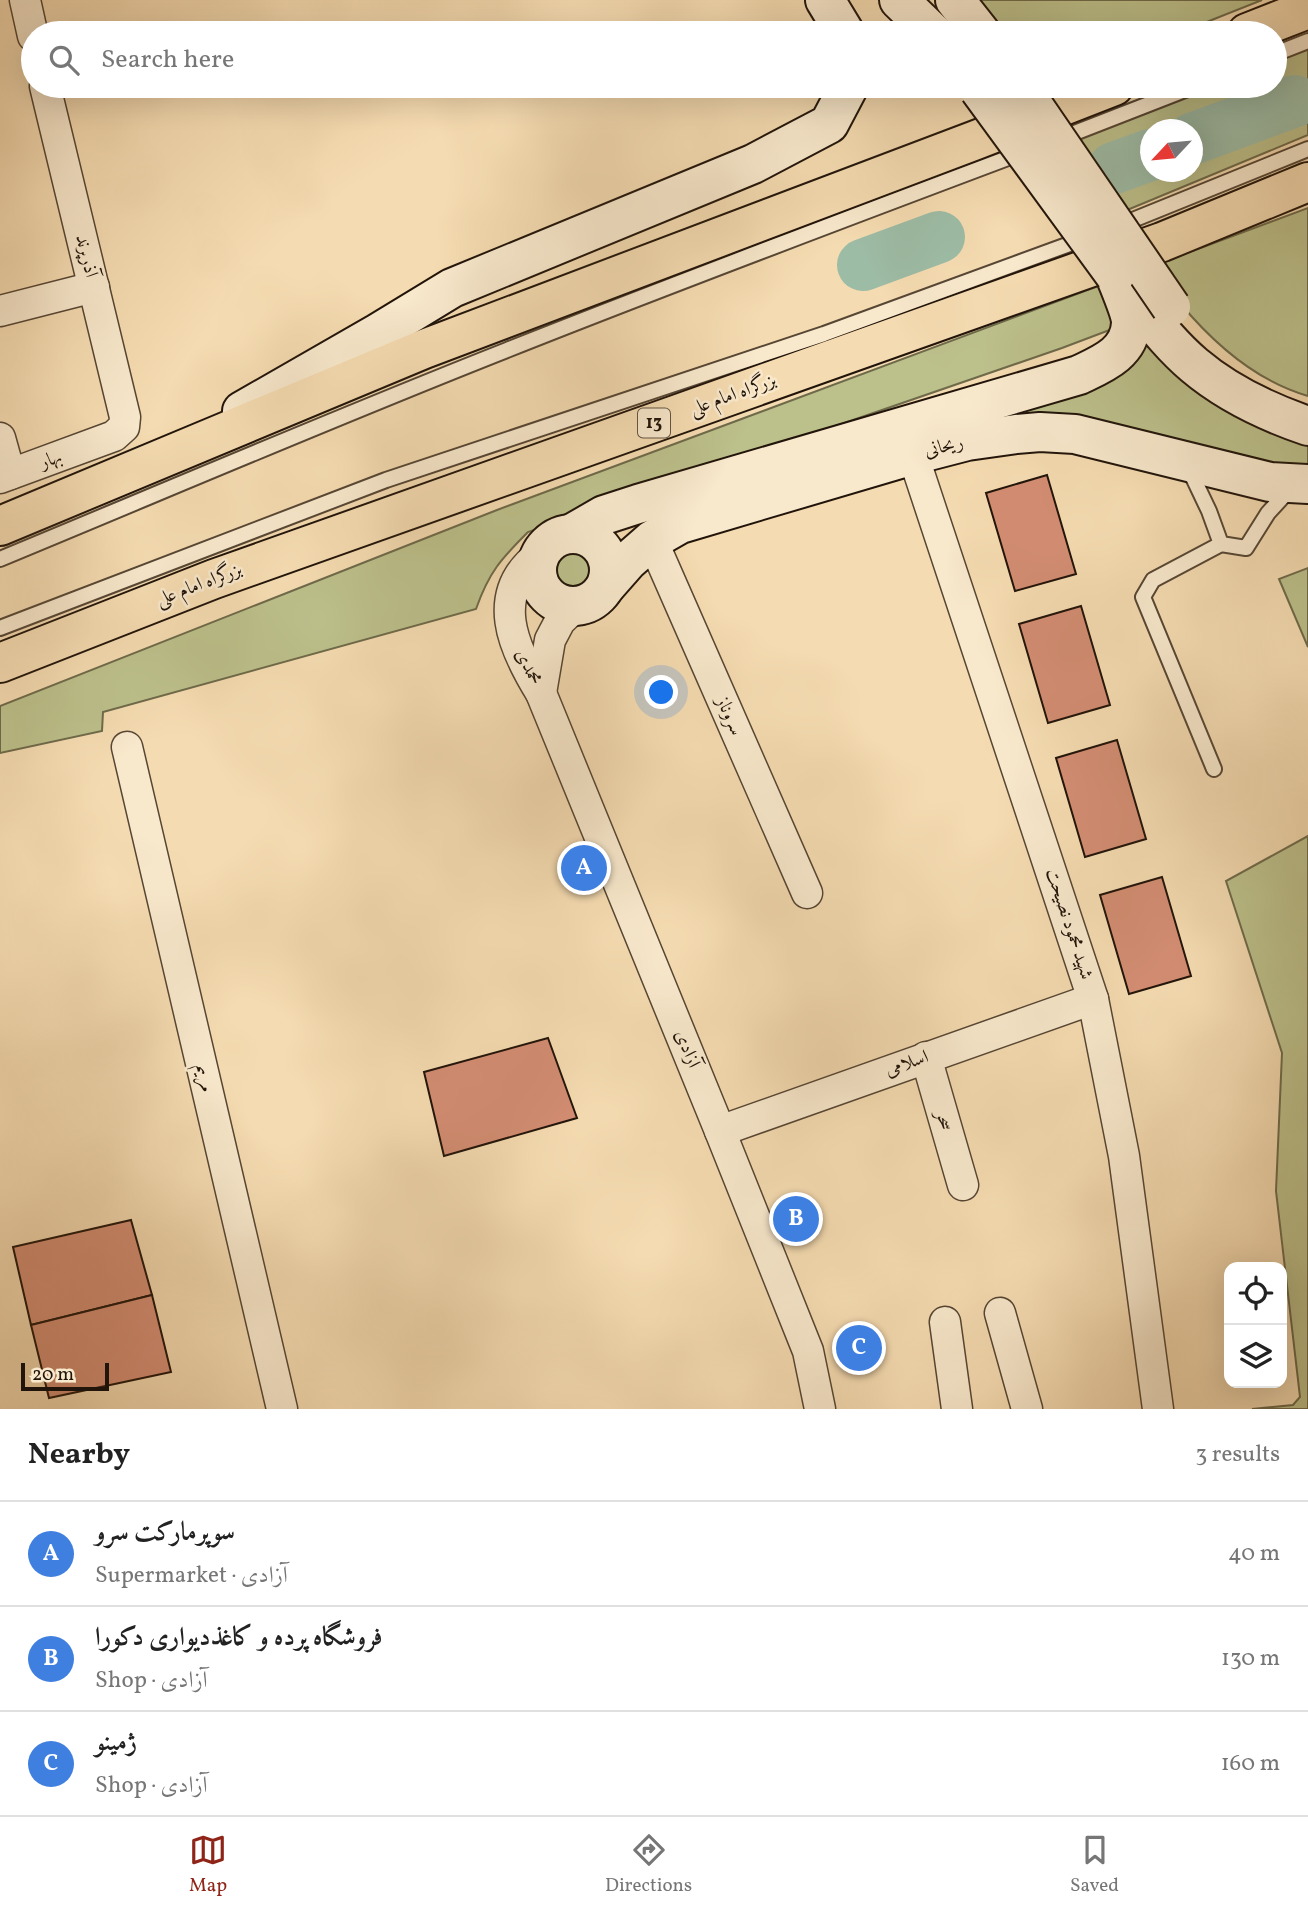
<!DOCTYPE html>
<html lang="en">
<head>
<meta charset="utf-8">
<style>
	:root { --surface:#fff; --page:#f2f2f2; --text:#222; --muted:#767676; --line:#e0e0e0; --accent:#8f2418 }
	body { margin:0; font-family:Vollkorn,Amiri,serif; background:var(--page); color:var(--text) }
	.controls { position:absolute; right:21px; bottom:21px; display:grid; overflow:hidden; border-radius:14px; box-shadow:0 7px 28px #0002 }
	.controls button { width:63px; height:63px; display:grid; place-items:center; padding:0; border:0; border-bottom:2px solid var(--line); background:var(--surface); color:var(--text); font:35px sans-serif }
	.compass { position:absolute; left:1140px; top:119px; width:63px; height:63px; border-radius:50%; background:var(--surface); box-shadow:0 7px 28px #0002; rotate:244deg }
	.scale { position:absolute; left:21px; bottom:18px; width:88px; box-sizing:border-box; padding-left:7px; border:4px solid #21140a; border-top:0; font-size:19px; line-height:24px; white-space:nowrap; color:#21140a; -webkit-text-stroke:5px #f8e8cc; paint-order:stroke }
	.you { position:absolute; left:662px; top:693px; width:24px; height:24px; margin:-18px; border:5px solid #fff; border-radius:50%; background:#1a73e8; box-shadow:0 0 0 10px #1a73e833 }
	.badge { display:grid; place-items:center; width:46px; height:46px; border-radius:50%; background:var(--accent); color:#fff; font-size:23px; font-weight:700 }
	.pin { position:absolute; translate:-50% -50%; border:4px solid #fff; box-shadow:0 2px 7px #0006 }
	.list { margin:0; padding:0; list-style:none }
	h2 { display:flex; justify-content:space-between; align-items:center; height:91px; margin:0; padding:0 28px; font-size:30px }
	h2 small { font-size:23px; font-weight:400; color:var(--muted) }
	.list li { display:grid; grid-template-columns:46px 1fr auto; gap:21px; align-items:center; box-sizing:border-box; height:105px; padding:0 28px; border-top:2px solid var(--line) }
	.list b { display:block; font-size:26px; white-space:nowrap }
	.list p { margin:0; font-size:23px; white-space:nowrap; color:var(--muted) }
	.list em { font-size:23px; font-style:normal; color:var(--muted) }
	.icon { flex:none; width:38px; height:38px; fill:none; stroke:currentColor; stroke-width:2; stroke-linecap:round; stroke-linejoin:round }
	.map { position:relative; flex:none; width:1308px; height:1409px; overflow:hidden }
	.search { position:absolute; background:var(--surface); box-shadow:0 7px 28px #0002; left:21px; right:21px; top:21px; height:77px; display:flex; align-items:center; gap:18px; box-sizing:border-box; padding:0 24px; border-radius:38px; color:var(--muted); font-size:26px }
	.sheet { height:406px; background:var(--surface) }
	nav { display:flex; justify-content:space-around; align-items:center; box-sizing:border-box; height:98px; border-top:2px solid var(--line); background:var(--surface); font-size:19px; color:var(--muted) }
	nav a { display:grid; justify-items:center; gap:4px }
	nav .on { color:var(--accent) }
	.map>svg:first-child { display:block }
	.green { fill:#bcc08b; stroke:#6e6a4a; stroke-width:2; fill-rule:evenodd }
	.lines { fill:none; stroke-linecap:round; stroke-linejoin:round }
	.river { stroke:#9dbca6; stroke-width:52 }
	.building { fill:#d38d73; stroke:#21140a; stroke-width:2 }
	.lane-casing { stroke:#564634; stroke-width:18 }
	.street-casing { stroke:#564634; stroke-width:33 }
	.secondary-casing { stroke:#21140a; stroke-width:42 }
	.highway-casing { stroke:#21140a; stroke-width:42 }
	.lane { stroke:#f8e8cc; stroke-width:14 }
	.street { stroke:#f8e8cc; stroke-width:30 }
	.secondary { stroke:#f8e8cc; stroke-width:38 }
	.highway { stroke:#f5dbb1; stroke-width:38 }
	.secondary-bridge-casing { stroke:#21140a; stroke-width:42; stroke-linecap:butt }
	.secondary-bridge { stroke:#f8e8cc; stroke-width:38 }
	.labels { text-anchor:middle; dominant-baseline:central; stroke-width:5; stroke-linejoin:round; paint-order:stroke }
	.shield { fill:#f8e8cc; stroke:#625444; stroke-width:2 }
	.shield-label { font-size:18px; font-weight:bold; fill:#21140a }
	.street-label { font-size:19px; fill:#21140a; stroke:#f8e8cc }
</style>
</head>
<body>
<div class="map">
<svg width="1308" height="1409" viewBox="0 0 1308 1409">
	<rect width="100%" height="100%" fill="#f5dbb1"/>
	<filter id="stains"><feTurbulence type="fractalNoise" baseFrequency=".00286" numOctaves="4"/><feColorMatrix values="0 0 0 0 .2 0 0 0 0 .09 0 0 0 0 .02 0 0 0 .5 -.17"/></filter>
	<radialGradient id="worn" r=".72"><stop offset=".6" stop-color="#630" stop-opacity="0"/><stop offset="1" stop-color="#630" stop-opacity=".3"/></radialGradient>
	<g class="green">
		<polygon points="977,0 1262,0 1179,33 1002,33"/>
		<path d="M1308 48V135L1120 213 1070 141 1210 86H1275V61ZM1150 130H1192V172H1150Z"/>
		<path d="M1308 208V396C1256 381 1214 344 1180 303L1143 318 1308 434V474L974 426 1086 385 1136 320 1062 348 528 532C501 559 489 572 476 609L103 712 102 731 0 753V706L497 510Z"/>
		<circle cx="574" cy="569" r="20"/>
		<polygon points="1308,568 1308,647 1279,579"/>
		<polygon points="1308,836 1308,1409 1252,1409 1293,1405 1300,1397 1276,1191 1282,1053 1226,881"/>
	</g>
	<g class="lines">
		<g class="river">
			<polyline points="1192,139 1295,101"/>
			<polyline points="1114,168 1150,155"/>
			<polyline points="863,265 939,237"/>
		</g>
	</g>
	<g class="building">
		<polygon points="1047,475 1076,574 1015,591 986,493"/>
		<polygon points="1081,606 1110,705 1048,723 1019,624"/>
		<polygon points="1117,740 1146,839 1085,857 1056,758"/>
		<polygon points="1162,877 1191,976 1129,994 1100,895"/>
		<polygon points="548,1038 577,1118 444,1156 424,1072"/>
		<polygon points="131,1220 152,1295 31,1325 13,1247"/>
		<polygon points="152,1295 171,1372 49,1398 31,1325"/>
	</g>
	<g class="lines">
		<g class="lane-casing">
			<g id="lane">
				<polyline points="1275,54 1308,41"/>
				<polyline points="1059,139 1195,86"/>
				<polyline points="1118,226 1308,149"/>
				<polyline points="1189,469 1209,511 1221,544 1246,548 1268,513 1291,488"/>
				<path d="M0 559C169 489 337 417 507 350 678 282 851 217 1024 152"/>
				<polyline points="0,628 386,480 824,334 1086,238"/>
				<polyline points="1214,769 1143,597 1153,580 1221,544"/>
			</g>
		</g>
		<g class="street-casing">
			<g id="street">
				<polyline points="25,0 33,36"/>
				<polyline points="0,311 94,287"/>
				<polyline points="0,438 10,474"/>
				<polyline points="913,455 1093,999 1124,1156 1158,1409"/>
				<polyline points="0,478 114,436 124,427 125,417 45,86"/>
				<polyline points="652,540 807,893"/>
				<path d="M540 554C488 594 513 648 541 693L720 1131 808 1351 820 1409"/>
				<polyline points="541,693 550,640 560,621 576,606"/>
				<polyline points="127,747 282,1409"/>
				<polyline points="926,1057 963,1185"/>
				<polyline points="720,1131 1093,999"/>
				<polyline points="1000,1313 1027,1409"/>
				<polyline points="945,1322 957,1409"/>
			</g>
		</g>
		<g class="secondary-casing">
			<g id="secondary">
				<polyline points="825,0 845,33"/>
				<polyline points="899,0 933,33"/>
				<polyline points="955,0 981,33"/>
				<path d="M1125 288C1147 314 1168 343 1194 365 1227 393 1267 412 1308 426"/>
				<polyline points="242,411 378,333 452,288 753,164 829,124 849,86"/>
				<circle cx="573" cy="570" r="36"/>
				<path d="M571 534 604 515 638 504 1079 375C1102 364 1130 353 1131 323 1131 313 1119 286 1115 275"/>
				<polyline points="606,586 628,561 652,540 680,524 913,455 967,441 1016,434 1040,432 1075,434 1270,482 1308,484"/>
			</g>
		</g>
		<g class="highway-casing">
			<g id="highway">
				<polyline points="1247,33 1308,9"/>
				<polyline points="0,526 424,349 976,140 1114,86"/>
				<polyline points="0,663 214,579 1162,242 1308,182"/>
			</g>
		</g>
		<use href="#lane" class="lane"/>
		<use href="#street" class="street"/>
		<use href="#secondary" class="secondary"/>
		<use href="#highway" class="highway"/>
		<g class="secondary-bridge-casing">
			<g id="secondary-bridge">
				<polyline points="1020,86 1171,307"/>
				<polyline points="979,89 1115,275"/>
			</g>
		</g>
		<use href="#secondary-bridge" class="secondary-bridge"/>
	</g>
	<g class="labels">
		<rect class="shield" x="638" y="408.5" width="32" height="29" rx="5"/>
		<g class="shield-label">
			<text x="654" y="423">13</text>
		</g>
		<g class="street-label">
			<text transform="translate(86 256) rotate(76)">آذرپرند</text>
			<text transform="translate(733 395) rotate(-20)">بزرگراه امام علی</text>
			<text transform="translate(944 447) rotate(-14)">ریحانی</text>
			<text transform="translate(51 460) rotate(-20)">بهار</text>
			<text transform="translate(199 585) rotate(-21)">بزرگراه امام علی</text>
			<text transform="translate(528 667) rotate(64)">محمدی</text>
			<text transform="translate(729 716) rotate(66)">سروناز</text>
			<text transform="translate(1069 924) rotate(72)">شهید محمود نصیحت</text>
			<text transform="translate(687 1049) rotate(68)">آزادی</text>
			<text transform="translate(907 1064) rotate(-20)">اسلامی</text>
			<text transform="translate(204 1078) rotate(77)">مریم</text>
			<text transform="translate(944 1121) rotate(74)">سحر</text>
		</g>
	</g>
	<rect width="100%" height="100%" filter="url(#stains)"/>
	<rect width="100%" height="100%" fill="url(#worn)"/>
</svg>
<div class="controls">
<button><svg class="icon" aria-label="locate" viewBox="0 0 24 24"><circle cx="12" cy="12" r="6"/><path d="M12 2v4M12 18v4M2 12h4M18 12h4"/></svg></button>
<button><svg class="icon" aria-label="layers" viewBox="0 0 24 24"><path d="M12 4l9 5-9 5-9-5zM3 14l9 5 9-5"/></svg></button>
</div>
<svg class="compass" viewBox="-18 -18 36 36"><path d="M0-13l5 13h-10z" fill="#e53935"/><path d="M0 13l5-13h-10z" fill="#767676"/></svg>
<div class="scale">20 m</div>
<div class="you"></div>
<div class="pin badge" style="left:584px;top:868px;background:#3f7fe0">A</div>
<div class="pin badge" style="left:796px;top:1219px;background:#3f7fe0">B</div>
<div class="pin badge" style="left:859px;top:1348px;background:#3f7fe0">C</div>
<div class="search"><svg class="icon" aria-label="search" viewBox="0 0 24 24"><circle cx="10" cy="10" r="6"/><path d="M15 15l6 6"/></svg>Search here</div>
</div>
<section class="sheet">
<h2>Nearby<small>3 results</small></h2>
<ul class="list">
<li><span class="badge" style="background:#3f7fe0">A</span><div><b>سوپرمارکت سرو</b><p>Supermarket · آزادی</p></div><em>40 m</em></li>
<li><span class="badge" style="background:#3f7fe0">B</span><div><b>فروشگاه پرده و کاغذدیواری دکورا</b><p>Shop · آزادی</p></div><em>130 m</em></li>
<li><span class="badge" style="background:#3f7fe0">C</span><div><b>ژمینو</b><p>Shop · آزادی</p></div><em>160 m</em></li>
</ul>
</section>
<nav>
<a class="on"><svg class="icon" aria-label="map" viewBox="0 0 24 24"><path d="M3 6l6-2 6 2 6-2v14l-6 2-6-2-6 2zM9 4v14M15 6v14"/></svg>Map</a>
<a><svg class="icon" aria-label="directions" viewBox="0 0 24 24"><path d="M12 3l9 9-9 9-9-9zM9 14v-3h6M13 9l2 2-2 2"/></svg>Directions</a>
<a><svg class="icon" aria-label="saved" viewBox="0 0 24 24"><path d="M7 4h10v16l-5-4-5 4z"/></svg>Saved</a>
</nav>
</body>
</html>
